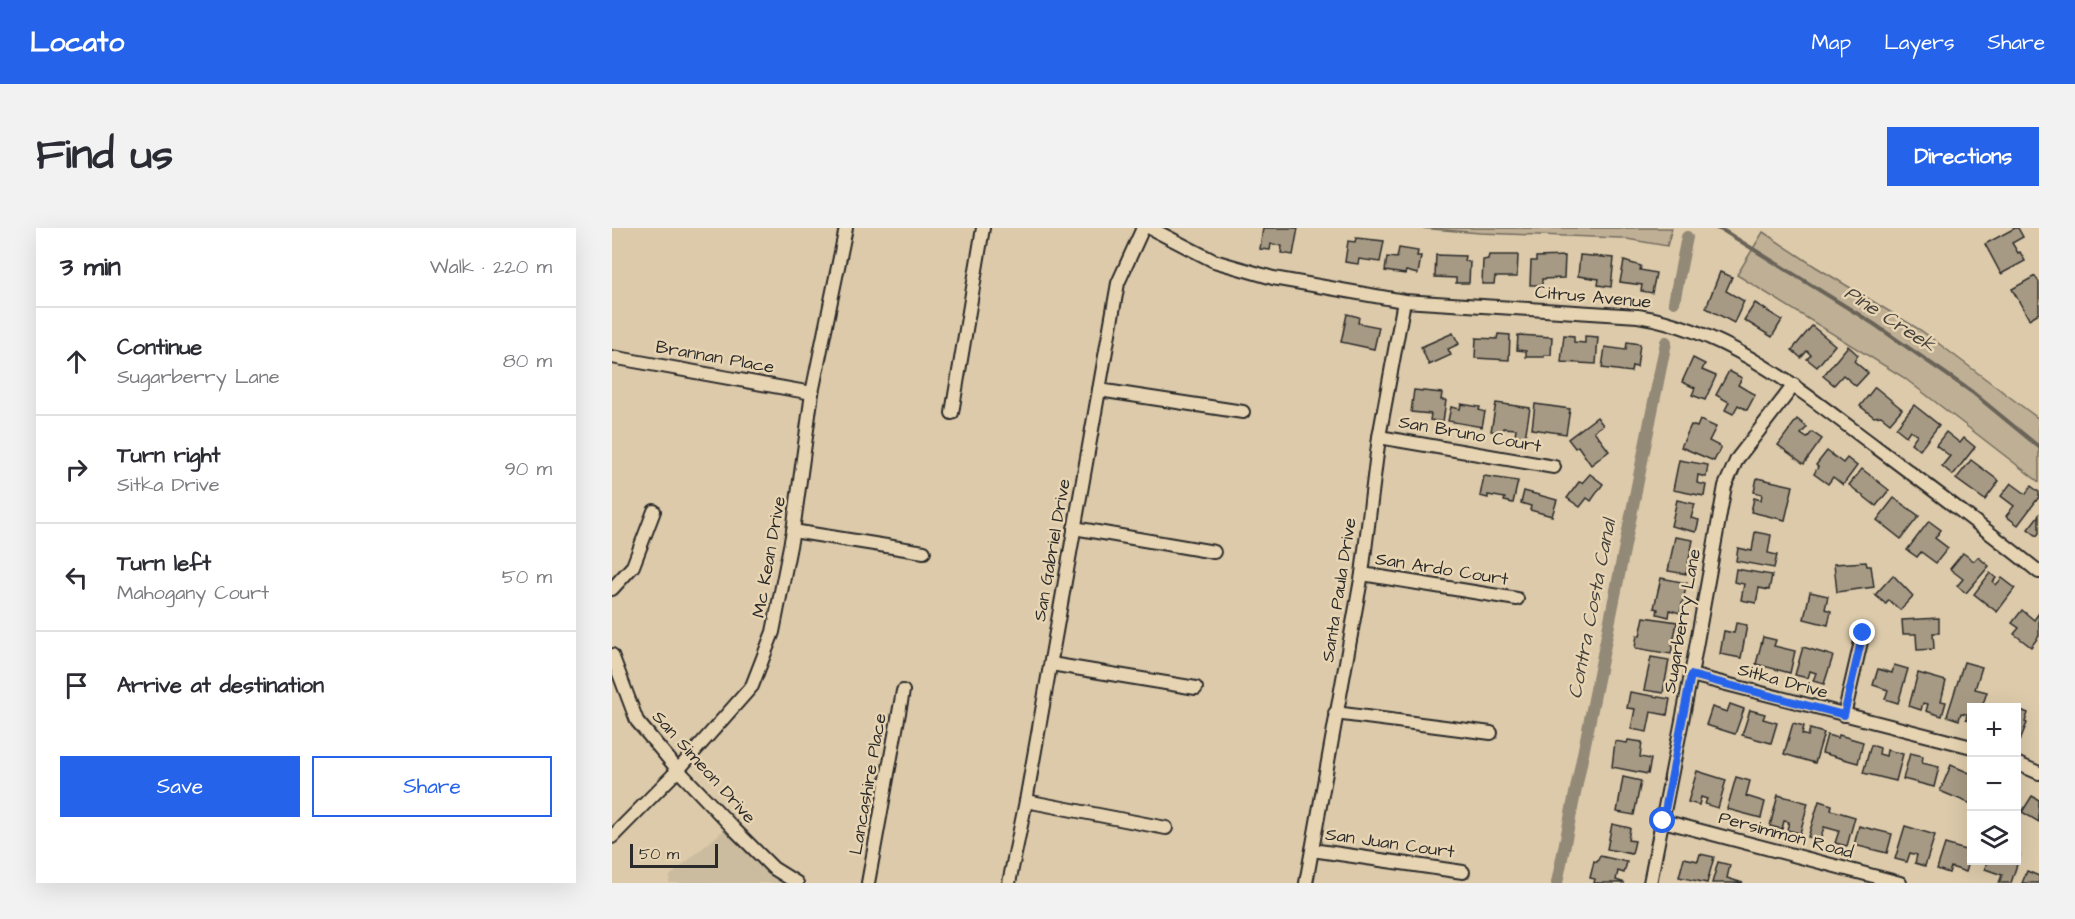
<!DOCTYPE html>
<html lang="en">
<head>
<meta charset="utf-8">
<style>
	:root { --surface:#fff; --page:#f2f2f3; --text:#2b2b33; --muted:#7c7c81; --line:#e1e1e2; --accent:#2563eb }
	body { margin:0; font-family:"Architects Daughter",sans-serif; background:var(--page); color:var(--text) }
	.controls { position:absolute; right:18px; bottom:18px; display:grid; overflow:hidden; border-radius:0px; box-shadow:0 6px 24px #0002 }
	.controls button { width:54px; height:54px; display:grid; place-items:center; padding:0; border:0; border-bottom:2px solid var(--line); background:var(--surface); color:var(--text); font:30px sans-serif }
	.scale { position:absolute; left:18px; bottom:15px; width:88px; box-sizing:border-box; padding-left:6px; border:3px solid #2b2b2b; border-top:0; font-size:16px; line-height:21px; white-space:nowrap; color:#2b2b2b; -webkit-text-stroke:4px #e7d4b2; paint-order:stroke }
	.stop { position:absolute; width:18px; height:18px; margin:-14px; border:4px solid #2563eb; border-radius:50%; background:#fff }
	.stop.end { background:#2563eb; border-color:#fff; box-shadow:0 2px 6px #0008 }
	.list { margin:0; padding:0; list-style:none }
	h2 { display:flex; justify-content:space-between; align-items:center; height:78px; margin:0; padding:0 24px; font-size:26px }
	h2 small { font-size:20px; font-weight:400; color:var(--muted) }
	.list li { display:grid; grid-template-columns:39px 1fr auto; gap:18px; align-items:center; box-sizing:border-box; height:108px; padding:0 24px; border-top:2px solid var(--line) }
	.list b { display:block; font-size:22px; white-space:nowrap }
	.list p { margin:0; font-size:20px; white-space:nowrap; color:var(--muted) }
	.list em { font-size:20px; font-style:normal; color:var(--muted) }
	.actions { display:flex; gap:12px; padding:18px 24px }
	.actions a { flex:1; padding:14px 0; border:2px solid var(--accent); border-radius:0px; text-align:center; font-size:21px; color:var(--accent) }
	.actions .main { background:var(--accent); color:#fff }
	.icon { flex:none; width:33px; height:33px; fill:none; stroke:currentColor; stroke-width:2; stroke-linecap:round; stroke-linejoin:round }
	.map { position:relative; flex:none; width:1427px; height:655px; overflow:hidden; border-radius:0px }
	header { display:flex; align-items:center; gap:36px; box-sizing:border-box; height:84px; padding:0 30px; background:var(--accent); color:#fff }
	header strong { font-size:28px }
	nav { display:flex; gap:33px; margin-inline-start:auto; font-size:21px }
	.intro { display:flex; align-items:center; justify-content:space-between; box-sizing:border-box; height:144px; padding:0 36px }
	h1 { margin:0; font-size:42px }
	.button { padding:15px 27px; border-radius:0px; background:var(--accent); color:#fff; font-size:21px; font-weight:700 }
	main { display:flex; gap:36px; padding:0 36px }
	aside { flex:1; background:var(--surface); border-radius:0px; box-shadow:0 6px 24px #0002 }
	.map>svg:first-child { display:block }
	.built { fill:#ccbc9f }
	.green { fill:#beaf95; stroke:#746d60; stroke-width:1.5 }
	.lines { fill:none; stroke-linecap:round; stroke-linejoin:round }
	.stream { stroke:#696359; stroke-width:4 }
	.canal { stroke:#938977; stroke-width:12 }
	.building { fill:#a79a84; stroke:#2b2b2b; stroke-width:1.5 }
	.minor-casing { stroke:#2b2b2b; stroke-width:16 }
	.minor { stroke:#e7d4b2; stroke-width:12 }
	.route { stroke:#2563eb; stroke-width:8 }
	.labels { text-anchor:middle; dominant-baseline:central; stroke-width:5; stroke-linejoin:round; paint-order:stroke }
	.street-label { font-size:18px; fill:#2b2b2b; stroke:#e7d4b2 }
	.water-label { font-size:20px; font-style:italic; fill:#45423e; stroke:#e7d4b2 }
</style>
</head>
<body>
<header>
<strong>Locato</strong>
<nav><a>Map</a><a>Layers</a><a>Share</a></nav>
</header>
<div class="intro"><h1>Find us</h1><a class="button">Directions</a></div>
<main>
<aside>
<h2>3 min<small>Walk · 220 m</small></h2>
<ul class="list">
<li><svg class="icon" aria-label="ahead" viewBox="0 0 24 24"><path d="M12 20V5M6 11l6-6 6 6"/></svg><div><b>Continue</b><p>Sugarberry Lane</p></div><em>80 m</em></li>
<li><svg class="icon" aria-label="right" viewBox="0 0 24 24"><path d="M7 20v-9h11M14 6l5 5-5 5"/></svg><div><b>Turn right</b><p>Sitka Drive</p></div><em>90 m</em></li>
<li><svg class="icon" aria-label="left" viewBox="0 0 24 24"><path d="M17 20v-9H6M10 6l-5 5 5 5"/></svg><div><b>Turn left</b><p>Mahogany Court</p></div><em>50 m</em></li>
<li><svg class="icon" aria-label="arrive" viewBox="0 0 24 24"><path d="M6 21V4h12l-3 4 3 4H6"/></svg><div><b>Arrive at destination</b></div></li>
</ul>
<div class="actions"><a class="main">Save</a><a>Share</a></div>
</aside>
<div class="map">
<svg width="1427" height="655" viewBox="0 0 1427 655">
	<rect width="100%" height="100%" fill="#dccaaa"/>
	<filter id="ink" filterUnits="userSpaceOnUse"><feTurbulence type="fractalNoise" baseFrequency=".0167" numOctaves="2"/><feDisplacementMap in="SourceGraphic" scale="12" xChannelSelector="R" yChannelSelector="G"/><feConvolveMatrix kernelMatrix="1 2 1 2 8 2 1 2 1" color-interpolation-filters="sRGB"/></filter>
	<g filter="url(#ink)">
		<polygon class="built" points="119,596 185,655 57,655 58,648"/>
		<g class="green">
			<polygon points="808,0 1060,0 1055,18 1009,10 868,5"/>
			<polygon points="1151,4 1204,39 1310,103 1427,191 1427,254 1291,149 1125,47"/>
		</g>
		<g class="lines">
			<polyline class="stream" points="1104,0 1112,3 1262,96 1360,164 1427,219"/>
			<g class="canal">
				<polyline points="1062,74 1075,9"/>
				<polyline points="945,655 1054,114"/>
			</g>
		</g>
		<g class="building">
			<polygon points="651,0 686,0 681,27 669,25 670,18 659,16 658,22 648,21"/>
			<polygon points="1403,0 1406,0 1411,9 1400,15 1406,25 1408,24 1413,33 1389,46 1373,16"/>
			<polygon points="744,10 772,13 768,34 747,31 746,36 733,34 736,13 743,14"/>
			<polygon points="787,20 806,23 805,28 809,28 806,46 794,43 793,46 773,43 775,29 785,30"/>
			<polygon points="824,27 853,28 852,33 858,34 857,55 844,55 844,50 823,49"/>
			<polygon points="877,27 906,27 905,49 883,49 882,56 870,56 871,32 876,31"/>
			<polygon points="968,27 1002,30 999,59 986,57 987,51 966,48"/>
			<polygon points="953,28 952,50 930,51 930,57 918,57 919,33 924,33 924,29"/>
			<polygon points="1012,33 1029,38 1028,42 1044,45 1040,65 1029,63 1030,57 1008,54"/>
			<polygon points="1108,44 1120,49 1114,63 1132,73 1122,95 1094,80"/>
			<polygon points="1423,48 1427,54 1427,85 1417,91 1400,61"/>
			<polygon points="1143,75 1170,92 1160,109 1132,92"/>
			<polygon points="735,86 747,89 746,95 767,99 762,121 729,114"/>
			<polygon points="1200,98 1223,117 1205,139 1195,131 1199,127 1195,123 1189,130 1180,122"/>
			<polygon points="841,105 847,116 836,121 839,127 817,137 809,119"/>
			<polygon points="886,106 898,107 897,132 863,130 864,110 885,111"/>
			<polygon points="906,107 940,109 939,127 932,127 932,129 914,129 914,123 905,122"/>
			<polygon points="952,107 962,108 962,114 973,115 973,108 986,109 984,136 949,134"/>
			<polygon points="1015,114 1028,116 1025,139 1020,138 1019,144 990,140 993,119 1014,122"/>
			<polygon points="1236,118 1246,127 1242,133 1256,145 1244,158 1231,147 1222,157 1211,148"/>
			<polygon points="1081,130 1093,136 1090,142 1104,148 1093,172 1080,167 1083,160 1070,154"/>
			<polygon points="1117,143 1130,150 1126,157 1143,167 1135,182 1126,177 1121,186 1113,182 1117,174 1104,167"/>
			<polygon points="1263,159 1290,181 1278,195 1269,188 1262,189 1248,178"/>
			<polygon points="802,162 830,165 829,172 834,172 831,194 818,192 819,186 799,184"/>
			<polygon points="884,175 918,180 913,210 903,208 904,201 891,200 890,205 879,203"/>
			<polygon points="849,176 868,179 867,182 873,184 870,199 836,193 839,179 848,181"/>
			<polygon points="923,176 958,181 954,206 920,201"/>
			<polygon points="1302,177 1327,197 1308,222 1299,215 1305,207 1298,202 1294,208 1284,200"/>
			<polygon points="985,189 991,197 982,203 997,223 979,237 966,218 963,220 956,211"/>
			<polygon points="1185,191 1195,199 1189,206 1195,210 1200,204 1210,211 1192,236 1166,217"/>
			<polygon points="1088,192 1104,199 1097,213 1109,219 1102,233 1069,219 1079,197 1085,199"/>
			<polygon points="1334,204 1348,215 1352,210 1363,219 1341,247 1330,238 1338,228 1324,217"/>
			<polygon points="1215,223 1231,235 1235,230 1245,238 1231,257 1221,249 1216,256 1202,246 1206,239 1204,237"/>
			<polygon points="1067,232 1096,237 1094,249 1086,247 1085,255 1094,257 1092,268 1061,262"/>
			<polygon points="1359,232 1387,253 1373,272 1344,251"/>
			<polygon points="1250,241 1277,262 1264,278 1237,257"/>
			<polygon points="978,246 991,256 979,273 975,270 968,279 955,270 967,254 970,255"/>
			<polygon points="872,248 906,253 901,275 892,273 893,270 876,267 876,270 868,268"/>
			<polygon points="1145,250 1181,258 1173,292 1139,284 1142,270 1149,272 1150,266 1142,264"/>
			<polygon points="1399,255 1414,266 1419,258 1427,264 1427,269 1406,297 1394,288 1402,278 1389,268"/>
			<polygon points="912,263 945,272 940,288 918,282 919,278 909,275"/>
			<polygon points="1282,270 1307,288 1289,311 1265,292"/>
			<polygon points="1065,272 1083,276 1079,290 1087,292 1084,304 1059,298"/>
			<polygon points="1427,287 1427,305 1425,308 1416,301"/>
			<polygon points="1317,293 1329,302 1323,310 1336,320 1324,335 1309,324 1305,329 1295,322"/>
			<polygon points="1143,304 1159,307 1156,325 1165,327 1162,340 1124,333 1126,320 1140,323"/>
			<polygon points="1063,309 1081,312 1074,346 1056,343"/>
			<polygon points="1351,325 1362,333 1366,329 1377,338 1354,365 1345,358 1351,351 1338,341"/>
			<polygon points="1254,334 1255,338 1259,338 1262,359 1225,364 1222,336"/>
			<polygon points="1124,341 1160,347 1157,362 1147,360 1144,375 1129,372 1132,356 1122,354"/>
			<polygon points="1378,345 1384,350 1381,354 1384,357 1390,350 1403,360 1385,384 1362,366"/>
			<polygon points="1281,347 1301,368 1288,382 1277,372 1274,376 1263,367"/>
			<polygon points="1049,350 1075,355 1068,385 1058,382 1057,389 1045,386 1046,381 1042,380"/>
			<polygon points="1198,364 1216,368 1213,381 1219,383 1216,397 1192,391"/>
			<polygon points="1410,382 1422,392 1427,385 1427,408 1419,419 1402,406 1407,400 1400,395"/>
			<polygon points="1032,389 1065,394 1059,426 1023,420 1025,407 1028,408"/>
			<polygon points="1327,390 1327,405 1321,405 1322,421 1305,422 1304,406 1291,406 1290,392"/>
			<polygon points="1124,395 1135,397 1129,430 1108,426 1112,403 1122,405"/>
			<polygon points="1151,409 1164,412 1162,418 1183,423 1178,445 1144,436"/>
			<polygon points="1191,419 1221,428 1212,456 1201,453 1204,445 1198,443 1196,450 1183,447"/>
			<polygon points="1039,429 1057,432 1051,465 1032,462"/>
			<polygon points="1352,434 1370,439 1363,461 1375,464 1370,479 1360,479 1360,493 1354,491 1355,486 1349,485 1347,492 1335,488"/>
			<polygon points="1282,437 1296,441 1286,475 1273,471 1276,462 1261,457 1266,441 1280,445"/>
			<polygon points="1306,445 1334,453 1329,473 1334,474 1330,488 1314,483 1316,476 1311,475 1309,482 1297,478"/>
			<polygon points="1018,464 1058,471 1055,487 1039,484 1035,504 1019,501 1023,481 1015,480"/>
			<polygon points="1118,476 1132,481 1123,506 1094,497 1100,479 1115,484"/>
			<polygon points="1404,480 1416,485 1413,494 1415,495 1408,512 1404,510"/>
			<polygon points="1138,482 1153,486 1151,491 1165,495 1159,515 1130,507"/>
			<polygon points="1181,495 1192,498 1190,506 1196,508 1198,501 1212,505 1203,535 1172,526"/>
			<polygon points="1215,507 1226,510 1227,507 1251,514 1246,535 1210,525"/>
			<polygon points="1016,512 1030,514 1028,529 1039,531 1036,546 1000,539 1003,513 1015,515"/>
			<polygon points="1259,517 1268,520 1267,526 1274,528 1275,522 1291,526 1284,553 1251,545"/>
			<polygon points="1298,525 1311,528 1310,535 1327,539 1322,559 1291,551"/>
			<polygon points="1339,537 1360,546 1359,576 1328,563"/>
			<polygon points="1085,543 1114,552 1106,580 1093,576 1095,571 1089,569 1087,577 1076,574"/>
			<polygon points="1011,549 1029,553 1022,587 1005,584"/>
			<polygon points="1124,549 1138,553 1134,568 1153,574 1149,590 1115,581"/>
			<polygon points="1166,567 1196,575 1188,605 1175,602 1177,594 1172,593 1170,601 1158,598"/>
			<polygon points="1420,568 1427,572 1427,594 1410,584"/>
			<polygon points="1207,573 1220,577 1219,582 1243,589 1235,618 1223,615 1227,603 1212,599 1208,612 1196,609"/>
			<polygon points="1000,596 1018,600 1016,612 1023,613 1020,626 995,621"/>
			<polygon points="1247,598 1280,606 1275,625 1242,617"/>
			<polygon points="1293,598 1323,607 1313,638 1303,635 1305,627 1298,625 1295,634 1283,631"/>
			<polygon points="1333,616 1360,624 1354,644 1339,639 1337,645 1325,641"/>
			<polygon points="1088,626 1102,629 1095,655 1067,649 1072,630 1086,633"/>
			<polygon points="1404,626 1408,627 1399,655 1387,655 1390,647 1373,641 1375,632 1404,632"/>
			<polygon points="988,628 1015,634 1012,645 1006,643 1004,652 1013,655 982,655 983,651 978,650 982,633 985,634"/>
			<polygon points="1106,634 1118,637 1115,650 1131,655 1100,655"/>
			<polygon points="1415,643 1427,648 1427,655 1410,655"/>
		</g>
		<g class="lines">
			<g class="minor-casing">
				<g id="minor">
					<path d="M538 0 602 33 661 50 792 73 1026 88C1119 103 1190 164 1264 219 1319 260 1374 301 1427 344"/>
					<polyline points="0,129 200,165"/>
					<polyline points="487,162 631,184"/>
					<polyline points="340,185 371,0"/>
					<polyline points="767,209 942,239"/>
					<polyline points="462,300 602,324"/>
					<polyline points="181,303 312,324"/>
					<polyline points="750,346 905,371"/>
					<polyline points="0,361 21,338 42,283"/>
					<polyline points="0,427 25,493 66,542 124,603 161,640 185,655"/>
					<polyline points="439,436 584,460"/>
					<polyline points="1079,447 1360,519"/>
					<polyline points="723,485 879,505"/>
					<polyline points="1232,487 1251,405"/>
					<polyline points="1404,535 1427,545"/>
					<polyline points="414,573 554,600"/>
					<polyline points="1051,593 1288,655"/>
					<polyline points="0,609 66,542 140,458 161,404 181,303 200,165 234,0"/>
					<polyline points="700,622 851,644"/>
					<polyline points="256,655 291,463"/>
					<polyline points="397,655 414,573 506,55 531,0"/>
					<polyline points="694,655 750,346 767,209 792,73"/>
					<polyline points="1038,655 1079,447 1113,258 1125,231 1182,157"/>
				</g>
			</g>
			<use href="#minor" class="minor"/>
		</g>
	</g>
	<g class="lines" filter="url(#ink)">
		<polyline class="route" points="1051,593 1079,447 1232,487 1251,405"/>
	</g>
	<g class="labels">
		<g class="street-label">
			<text transform="translate(981 69) rotate(5)">Citrus Avenue</text>
			<text transform="translate(103 129) rotate(10)">Brannan Place</text>
			<text transform="translate(858 206) rotate(10)">San Bruno Court</text>
			<text transform="translate(440 322) rotate(-80)">San Gabriel Drive</text>
			<text transform="translate(157 329) rotate(-80)">Mc Kean Drive</text>
			<text transform="translate(830 341) rotate(9)">San Ardo Court</text>
			<text transform="translate(727 362) rotate(-81)">Santa Paula Drive</text>
			<text transform="translate(1070 393) rotate(-80)">Sugarberry Lane</text>
			<text transform="translate(1171 453) rotate(15)">Sitka Drive</text>
			<text transform="translate(92 539) rotate(48)">San Simeon Drive</text>
			<text transform="translate(256 556) rotate(-80)">Lancashire Place</text>
			<text transform="translate(1174 607) rotate(15)">Persimmon Road</text>
			<text transform="translate(778 615) rotate(8)">San Juan Court</text>
		</g>
		<g class="water-label">
			<text transform="translate(1278 91) rotate(33)">Pine Creek</text>
			<text transform="translate(980 381) rotate(-79)">Contra Costa Canal</text>
		</g>
	</g>
</svg>
<div class="controls">
<button>+</button>
<button>−</button>
<button><svg class="icon" aria-label="layers" viewBox="0 0 24 24"><path d="M12 4l9 5-9 5-9-5zM3 14l9 5 9-5"/></svg></button>
</div>
<div class="scale">50 m</div>
<div class="stop" style="left:1051px;top:593px"></div>
<div class="stop end" style="left:1251px;top:405px"></div>
</div>
</main>
</body>
</html>
